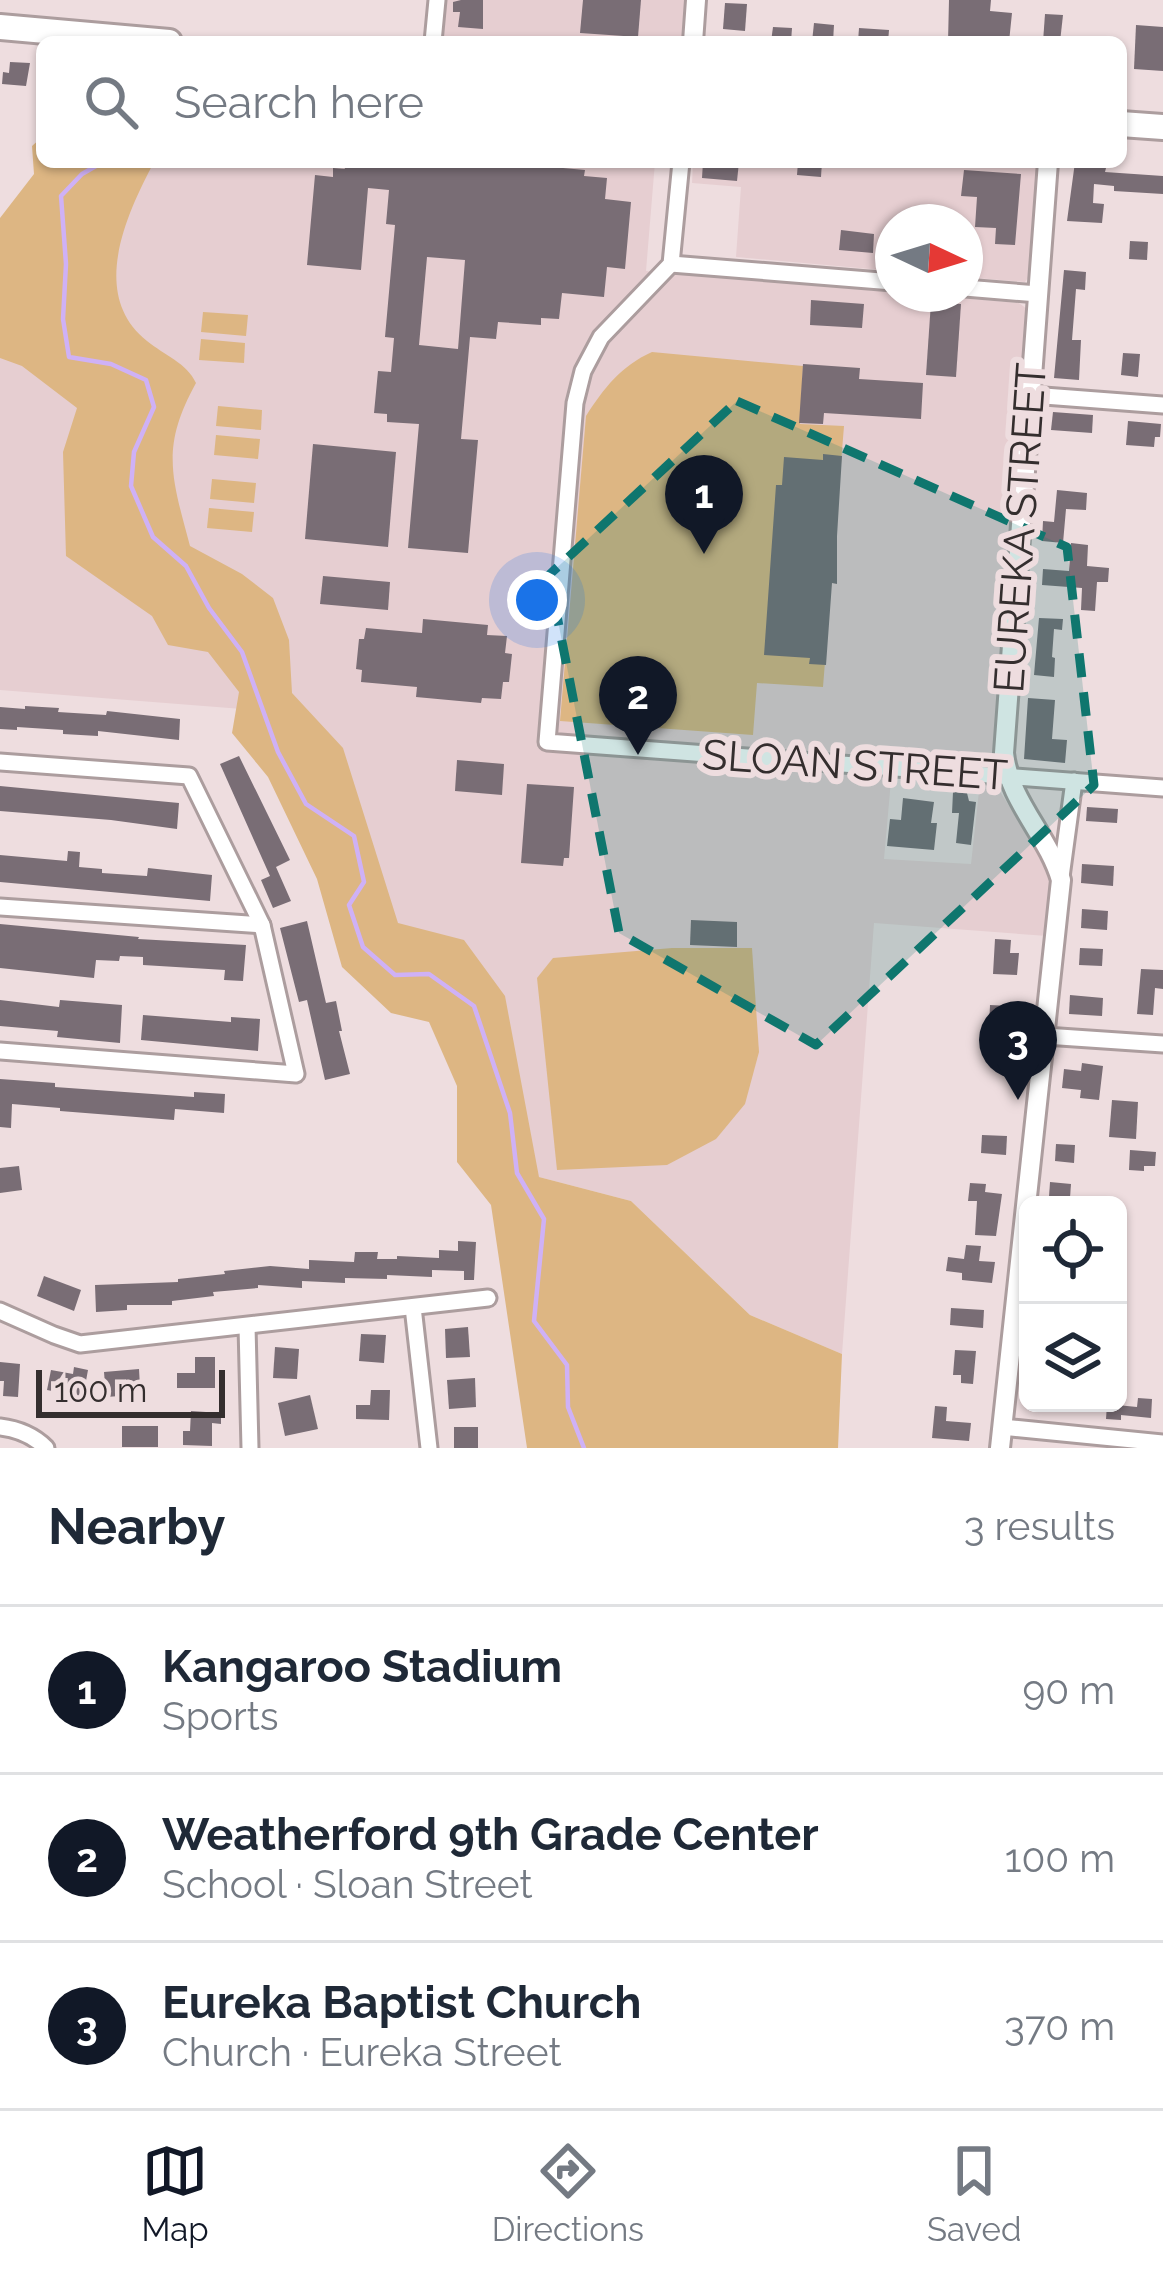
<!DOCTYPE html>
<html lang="en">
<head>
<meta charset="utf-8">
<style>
	:root { --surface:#fff; --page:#f6f6f7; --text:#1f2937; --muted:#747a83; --line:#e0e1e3; --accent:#111827 }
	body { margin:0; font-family:Raleway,sans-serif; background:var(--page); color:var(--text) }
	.controls { position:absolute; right:36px; bottom:36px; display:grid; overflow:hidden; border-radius:18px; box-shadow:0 3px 9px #0004 }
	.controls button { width:108px; height:108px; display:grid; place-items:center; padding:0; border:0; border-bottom:3px solid var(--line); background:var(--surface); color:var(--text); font:60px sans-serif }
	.compass { position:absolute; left:875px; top:204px; width:108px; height:108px; border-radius:50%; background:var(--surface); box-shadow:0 3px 9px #0004; rotate:94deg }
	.scale { position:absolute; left:36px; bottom:30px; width:189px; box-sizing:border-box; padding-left:12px; border:6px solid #342e2e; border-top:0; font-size:33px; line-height:42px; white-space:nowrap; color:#342e2e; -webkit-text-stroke:9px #eedddf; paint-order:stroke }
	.you { position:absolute; left:537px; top:600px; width:42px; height:42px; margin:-30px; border:9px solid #fff; border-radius:50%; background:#1a73e8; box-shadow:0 0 0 18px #1a73e833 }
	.badge { display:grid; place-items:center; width:78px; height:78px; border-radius:50%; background:var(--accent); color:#fff; font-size:39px; font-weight:700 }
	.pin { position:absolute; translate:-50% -99px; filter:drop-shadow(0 3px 6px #0008) }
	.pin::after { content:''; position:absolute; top:63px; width:42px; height:36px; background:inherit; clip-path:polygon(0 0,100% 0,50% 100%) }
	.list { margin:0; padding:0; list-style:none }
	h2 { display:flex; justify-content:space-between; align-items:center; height:156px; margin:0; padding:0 48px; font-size:51px }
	h2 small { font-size:39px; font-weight:400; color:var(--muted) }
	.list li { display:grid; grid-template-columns:78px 1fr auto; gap:36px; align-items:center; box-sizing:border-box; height:168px; padding:0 48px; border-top:3px solid var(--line) }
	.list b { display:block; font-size:45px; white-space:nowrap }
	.list p { margin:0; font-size:39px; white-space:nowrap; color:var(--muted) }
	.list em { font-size:39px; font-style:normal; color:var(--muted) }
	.icon { flex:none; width:66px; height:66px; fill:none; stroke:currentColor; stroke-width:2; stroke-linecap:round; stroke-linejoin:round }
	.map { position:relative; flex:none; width:1163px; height:1448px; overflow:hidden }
	.search { position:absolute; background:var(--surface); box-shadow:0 3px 9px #0004; left:36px; right:36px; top:36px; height:132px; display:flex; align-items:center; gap:30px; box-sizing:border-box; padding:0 42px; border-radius:18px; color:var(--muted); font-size:45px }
	.sheet { height:660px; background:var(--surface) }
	nav { display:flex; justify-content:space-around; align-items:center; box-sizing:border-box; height:168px; border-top:3px solid var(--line); background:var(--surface); font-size:33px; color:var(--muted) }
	nav a { display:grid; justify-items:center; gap:6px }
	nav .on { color:var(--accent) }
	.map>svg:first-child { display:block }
	.built { fill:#e6ced1 }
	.green { fill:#ddb683 }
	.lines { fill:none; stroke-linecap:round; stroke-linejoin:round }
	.stream { stroke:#cfb1f6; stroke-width:4.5 }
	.building { fill:#796d75; fill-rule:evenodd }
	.minor-casing { stroke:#ac9d9e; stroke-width:21 }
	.tertiary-casing { stroke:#ac9d9e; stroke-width:24 }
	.primary-casing { stroke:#ac9d9e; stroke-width:30 }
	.minor { stroke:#fff; stroke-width:15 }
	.tertiary { stroke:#fff; stroke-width:18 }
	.primary { stroke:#fff; stroke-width:24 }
	.marked { fill:#0f766e; fill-opacity:0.2; stroke:#0f766e; stroke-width:9; stroke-dasharray:24 15; stroke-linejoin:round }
	.labels { text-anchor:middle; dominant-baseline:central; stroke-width:12; stroke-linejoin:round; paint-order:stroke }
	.street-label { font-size:42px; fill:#342e2e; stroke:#eedddf }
</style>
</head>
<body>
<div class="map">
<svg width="1163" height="1448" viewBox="0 0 1163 1448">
	<rect width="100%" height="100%" fill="#eedddf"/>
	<g class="built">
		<polygon points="445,0 686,0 683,42 442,42"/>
		<polygon points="110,162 655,162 646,271 1019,303 1027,309 995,758 987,765 893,758 884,859 971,864 980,782 996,785 1045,864 1049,879 1050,902 1047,936 874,923 842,1354 750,1315 631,1201 539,1177 429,975 242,709 0,690 0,328"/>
		<polygon points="693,162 1039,162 1031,274 1025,282 965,277 965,222 893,222 893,271 736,257 741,187 692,183"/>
	</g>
	<g class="green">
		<path d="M42 137V162H154C126 215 89 295 147 341 164 355 187 363 196 383 160 448 172 478 190 546L242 574 273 598 289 640 292 693 343 748 398 923 464 940 505 996 539 1177 631 1201 750 1315 842 1354 838 1448H527L491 1205 457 1162V1086L429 1022 391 1013 342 967 317 879 268 777 232 733 239 692 208 652 168 645 152 616 66 556 63 452 77 408 22 366 0 358V218L34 174 32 146Z"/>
		<polygon points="203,312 248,315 246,336 201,332"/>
		<polygon points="201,339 245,343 244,363 199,360"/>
		<path d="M652 352 803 366 800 424 844 426 823 687 757 683 753 735 560 721 586 416C604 388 621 366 652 352Z"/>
		<polygon points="218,406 262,410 261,430 216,426"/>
		<polygon points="216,435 260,439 258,459 214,455"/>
		<polygon points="212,479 256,483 254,503 210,499"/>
		<polygon points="209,508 254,512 252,532 207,528"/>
		<polygon points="672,948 752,948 759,1052 745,1104 716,1139 667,1165 557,1170 537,978 553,958"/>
	</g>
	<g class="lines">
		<polyline class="stream" points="103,162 82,174 61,196 66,264 63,319 69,357 111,364 146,380 154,407 134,452 131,486 153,537 186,566 209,608 242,652 278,752 306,804 354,836 364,882 349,905 363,947 395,975 429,974 474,1006 510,1113 517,1173 544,1219 534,1321 567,1365 568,1407 584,1448"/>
	</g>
	<g class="building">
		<polygon points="461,0 483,0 483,29 458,27 460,12 453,12 453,2"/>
		<polygon points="583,0 641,0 638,37 580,33"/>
		<polygon points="949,0 991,0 990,11 1012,13 1009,42 948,42"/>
		<polygon points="725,3 747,4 745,31 723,29"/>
		<polygon points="1045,14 1063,15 1060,42 1043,42"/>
		<polygon points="814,23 834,25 833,42 812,42"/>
		<polygon points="1136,25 1163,27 1163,71 1134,69"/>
		<polygon points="773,27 792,28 791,42 771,42"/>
		<polygon points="859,28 889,30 888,42 858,42"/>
		<polygon points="10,62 30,63 26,86 2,84 3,72 9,73"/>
		<path d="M342 162H497L585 170 584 176 607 178 605 199 631 202 625 269 607 267 604 297 562 293 559 319 541 318V325L498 322 496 339 470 337 461 439 478 440 468 553 408 548 419 424 387 422V414L374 413 378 371 391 372 394 338 385 337 395 225 386 224 389 190 368 188 361 270 307 265 315 175 333 177V168L345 169ZM427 257 465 260 458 349 419 345Z"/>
		<polygon points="703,162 739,162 737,181 702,178"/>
		<polygon points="798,162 822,162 821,177 797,175"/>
		<polygon points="1075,162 1106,168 1105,172 1163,176 1163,194 1114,191 1114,186 1094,184 1093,203 1104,204 1102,223 1067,221"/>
		<polygon points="964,170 1021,174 1015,245 995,244 996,228 975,227 977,197 961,196"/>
		<polygon points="841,230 874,234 873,253 839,250"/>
		<polygon points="1130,241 1148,242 1147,260 1129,259"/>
		<polygon points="1064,270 1086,272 1085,290 1076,289 1072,340 1081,340 1079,380 1054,378"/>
		<polygon points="811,300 864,304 862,328 810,325"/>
		<polygon points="931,302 961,304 956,377 926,375"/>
		<polygon points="1123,353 1140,354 1138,377 1121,375"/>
		<polygon points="803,364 860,368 859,379 923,383 921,419 824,413 823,424 799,423"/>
		<polygon points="1053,412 1093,415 1092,433 1051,430"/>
		<polygon points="1128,421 1161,424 1160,437 1155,437 1154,447 1126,445"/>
		<polygon points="313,444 396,452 388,547 305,539"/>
		<polygon points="823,454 842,456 837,536 837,584 832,583 826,665 809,664 810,658 764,655 776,485 782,485 784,457 823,460"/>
		<polygon points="1057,490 1087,493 1086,510 1066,509 1063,543 1042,541 1043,521 1054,522"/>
		<polygon points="1071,543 1088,545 1087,566 1109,568 1108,582 1097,582 1095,611 1081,610 1082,588 1042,585 1043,569 1069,571"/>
		<polygon points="323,576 390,582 388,610 320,604"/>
		<polygon points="1039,618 1063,619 1062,630 1054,629 1052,657 1055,658 1054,677 1034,675"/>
		<polygon points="423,619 488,625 487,635 507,636 505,653 512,654 509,682 503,682 501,699 482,698 481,703 416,697 417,687 361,682 362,670 356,669 359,639 364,639 366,628 422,633"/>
		<polygon points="1028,698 1055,700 1052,739 1067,740 1065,763 1024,759"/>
		<polygon points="25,706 59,708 58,712 106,715 107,711 180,719 179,740 98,731 98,736 63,734 63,730 17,727 17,730 0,729 0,707 25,709"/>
		<polygon points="239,756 290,860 276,867 291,901 273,908 261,880 270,876 220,764"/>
		<polygon points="457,760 504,764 502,795 455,791"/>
		<polygon points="527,784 574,787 569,858 564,858 563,866 521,863"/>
		<polygon points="0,786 179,803 177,829 111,820 0,811"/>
		<polygon points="953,792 967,793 969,801 976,802 971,845 956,843 959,813 952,813"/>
		<polygon points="903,798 934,802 931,823 937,823 934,850 887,846 890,819 901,820"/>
		<polygon points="1087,807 1118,809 1117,823 1086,821"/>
		<polygon points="68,851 80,852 79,867 102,869 102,873 147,876 148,868 212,875 210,901 0,882 0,855 67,861"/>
		<polygon points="1082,864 1114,866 1113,886 1081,883"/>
		<polygon points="1082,909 1108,911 1107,930 1081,928"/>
		<polygon points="691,920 737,922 737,947 690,945"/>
		<polygon points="307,921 326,1003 336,1001 342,1031 339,1031 350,1074 325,1080 307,1000 299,1002 280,928"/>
		<polygon points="0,924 139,937 138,939 246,945 243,981 224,980 225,970 143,965 143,957 120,956 119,961 96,960 94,978 0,968"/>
		<polygon points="995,939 1011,940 1010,953 1019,953 1017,975 993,974"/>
		<polygon points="1080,948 1103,949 1102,966 1079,965"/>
		<polygon points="1141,969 1163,970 1163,989 1155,988 1153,1015 1137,1014"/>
		<polygon points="1070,995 1103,998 1102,1016 1069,1014"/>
		<polygon points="0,1000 59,1007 60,1000 122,1005 120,1043 57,1037 58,1031 0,1026"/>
		<polygon points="990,1005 1027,1007 1025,1031 989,1028"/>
		<polygon points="143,1015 231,1022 231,1017 260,1019 258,1051 141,1040"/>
		<polygon points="1082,1063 1103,1066 1099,1100 1080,1098 1081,1090 1062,1088 1064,1069 1081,1071"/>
		<polygon points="0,1079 55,1083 55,1087 194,1097 194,1092 225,1094 224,1113 175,1109 174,1120 60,1111 60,1108 12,1104 11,1128 0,1127"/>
		<polygon points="1112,1100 1138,1102 1136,1139 1109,1137"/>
		<polygon points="982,1135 1007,1136 1006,1155 981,1153"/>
		<polygon points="1056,1144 1075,1145 1074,1163 1055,1161"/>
		<polygon points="1130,1150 1156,1152 1155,1166 1144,1166 1144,1171 1129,1170"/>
		<polygon points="19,1166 22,1190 0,1193 0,1168"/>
		<polygon points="1050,1182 1071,1184 1070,1198 1049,1197"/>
		<polygon points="970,1183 986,1184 985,1192 1002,1194 996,1236 975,1235 977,1201 968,1201"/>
		<polygon points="458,1241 476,1242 474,1280 464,1280 464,1271 432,1270 432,1277 387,1275 387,1279 345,1278 345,1283 302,1281 302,1288 258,1285 258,1288 213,1292 214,1296 172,1301 172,1305 127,1305 127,1310 96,1312 95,1285 178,1282 178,1279 225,1274 224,1271 270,1266 309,1269 309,1260 354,1262 355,1252 378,1252 377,1259 397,1259 397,1256 439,1258 439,1250 458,1251"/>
		<polygon points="966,1245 981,1246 979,1261 995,1262 992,1283 962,1280 962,1273 946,1271 948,1257 964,1259"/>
		<polygon points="44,1276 81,1290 74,1311 37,1296"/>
		<polygon points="951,1308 984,1310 983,1328 950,1325"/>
		<polygon points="468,1327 470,1357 446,1358 445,1329"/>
		<polygon points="361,1334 386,1335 384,1363 359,1361"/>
		<polygon points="275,1347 299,1349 297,1379 273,1378"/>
		<polygon points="955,1350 976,1351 973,1384 961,1383 961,1375 953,1375"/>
		<polygon points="195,1357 215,1357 215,1388 177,1388 177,1373 195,1373"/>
		<polygon points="0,1362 20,1364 18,1397 3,1396 4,1381 0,1381"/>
		<polygon points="74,1367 88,1370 83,1397 47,1390 51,1370 73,1374"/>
		<polygon points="139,1369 140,1387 120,1389 120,1396 106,1397 104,1372"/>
		<polygon points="475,1378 476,1407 449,1409 447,1380"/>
		<polygon points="371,1390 390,1390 389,1420 356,1419 356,1405 370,1405"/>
		<polygon points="310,1395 318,1429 285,1436 278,1403"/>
		<polygon points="1138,1398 1152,1399 1151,1418 1121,1415 1121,1420 1106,1419 1107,1404 1137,1407"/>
		<polygon points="935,1406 947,1407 946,1421 971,1423 969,1441 932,1438"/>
		<polygon points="191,1411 221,1413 221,1424 212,1423 212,1446 183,1445 183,1431 190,1431"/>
		<rect x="122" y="1426" width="36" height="21"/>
		<rect x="454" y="1427" width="24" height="21"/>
	</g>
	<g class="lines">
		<g class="minor-casing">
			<g id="minor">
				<polyline points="433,42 437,0"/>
				<polyline points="681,162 671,264 601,337 583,371 575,403 547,742 1163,788"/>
				<polyline points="671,264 893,282"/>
				<polyline points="965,288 1038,294"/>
				<polyline points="1031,395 1163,405"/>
				<polyline points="0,762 189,776 262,925 296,1074 0,1051"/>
				<polyline points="1061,877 1074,781"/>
				<polyline points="0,907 262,925"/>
				<polyline points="1045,1036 1163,1044"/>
				<polyline points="413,1307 429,1448"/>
				<polyline points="0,1311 54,1335 80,1344 488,1298"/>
				<polyline points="247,1326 250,1448"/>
				<path d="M0 1427C17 1429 34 1436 46 1448"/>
				<polyline points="1002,1427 1163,1443"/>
			</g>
		</g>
		<g class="tertiary-casing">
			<g id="tertiary">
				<polyline points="693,42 696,0"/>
				<path d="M1000 1448 1061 880C1048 835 1009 801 1004 753L1048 162"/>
			</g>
		</g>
		<g class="primary-casing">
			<g id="primary">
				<polyline points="0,27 169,42"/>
				<polyline points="1121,124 1163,127"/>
			</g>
		</g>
		<use href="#minor" class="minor"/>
		<use href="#tertiary" class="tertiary"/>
		<use href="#primary" class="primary"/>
	</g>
	<path class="marked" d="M737 401 1067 547 1094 785 816 1045 619 933 549 575Z"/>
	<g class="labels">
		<g class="street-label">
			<text transform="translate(1020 528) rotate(-86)">EUREKA STREET</text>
			<text transform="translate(855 765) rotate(4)">SLOAN STREET</text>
		</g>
	</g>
</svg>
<div class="controls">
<button><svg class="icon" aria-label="locate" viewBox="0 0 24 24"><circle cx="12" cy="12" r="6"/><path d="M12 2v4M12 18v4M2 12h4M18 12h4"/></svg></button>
<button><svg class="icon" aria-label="layers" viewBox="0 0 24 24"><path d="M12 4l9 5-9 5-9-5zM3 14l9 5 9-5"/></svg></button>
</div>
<svg class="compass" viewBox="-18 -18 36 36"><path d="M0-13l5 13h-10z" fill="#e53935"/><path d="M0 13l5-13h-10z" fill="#747a83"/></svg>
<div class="scale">100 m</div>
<div class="you"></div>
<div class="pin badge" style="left:704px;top:554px">1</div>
<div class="pin badge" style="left:638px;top:755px">2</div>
<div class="pin badge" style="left:1018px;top:1100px">3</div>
<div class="search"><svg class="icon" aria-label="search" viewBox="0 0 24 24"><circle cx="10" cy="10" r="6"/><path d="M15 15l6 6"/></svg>Search here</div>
</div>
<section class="sheet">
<h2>Nearby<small>3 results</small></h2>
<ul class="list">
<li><span class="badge">1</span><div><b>Kangaroo Stadium</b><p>Sports</p></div><em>90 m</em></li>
<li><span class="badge">2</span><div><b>Weatherford 9th Grade Center</b><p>School · Sloan Street</p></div><em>100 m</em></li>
<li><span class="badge">3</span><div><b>Eureka Baptist Church</b><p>Church · Eureka Street</p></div><em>370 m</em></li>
</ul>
</section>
<nav>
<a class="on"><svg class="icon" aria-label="map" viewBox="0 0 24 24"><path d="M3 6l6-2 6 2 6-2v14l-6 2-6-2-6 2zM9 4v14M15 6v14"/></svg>Map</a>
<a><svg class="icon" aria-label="directions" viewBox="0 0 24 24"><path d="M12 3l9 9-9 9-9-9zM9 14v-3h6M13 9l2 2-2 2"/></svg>Directions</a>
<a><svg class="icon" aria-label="saved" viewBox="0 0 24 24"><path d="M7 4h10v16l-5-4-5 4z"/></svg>Saved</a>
</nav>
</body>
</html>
